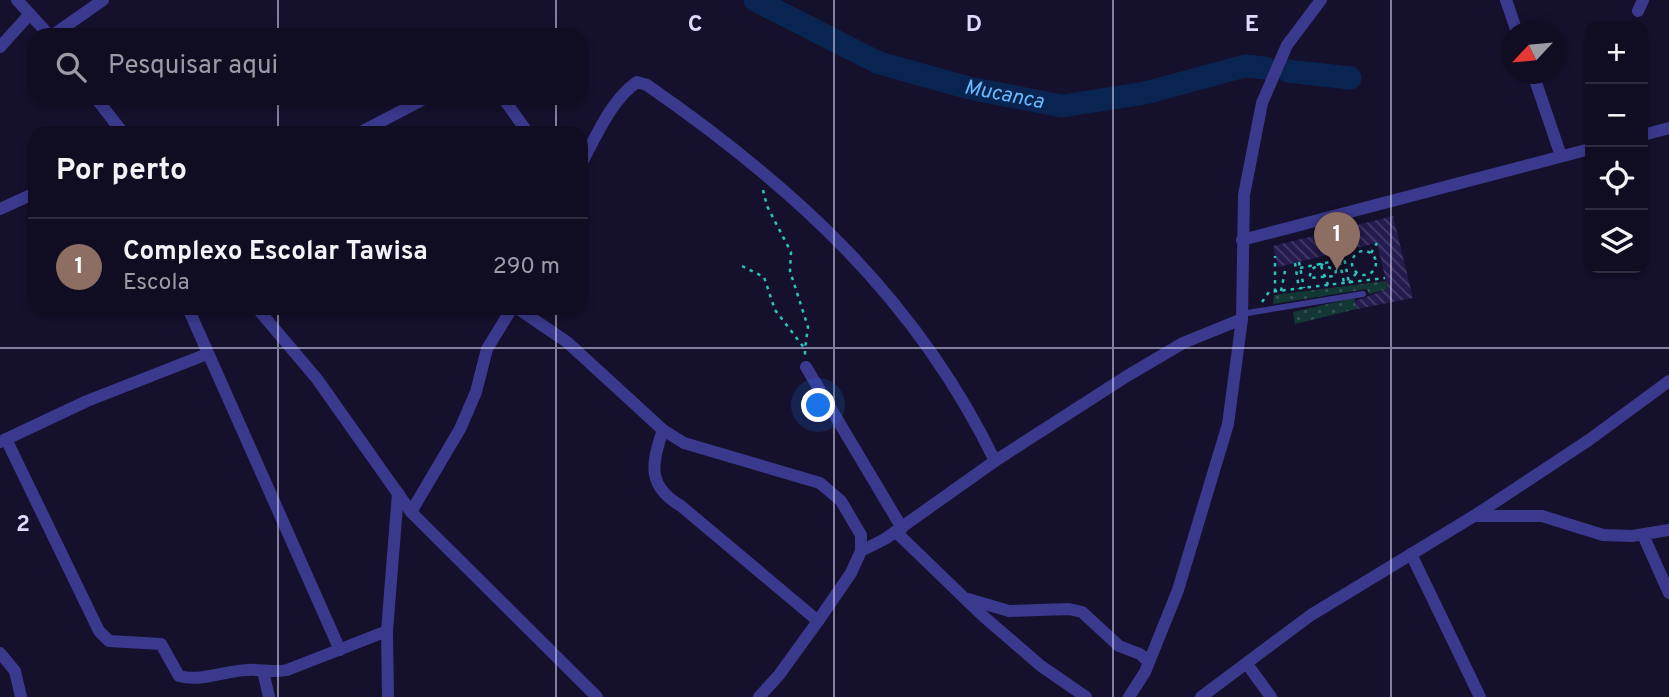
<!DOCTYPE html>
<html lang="pt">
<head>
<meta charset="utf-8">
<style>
	:root { --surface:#100c21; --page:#1e1a2e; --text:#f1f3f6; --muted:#9c9ba5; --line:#302c3f; --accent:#07e7ff }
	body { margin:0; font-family:Overpass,sans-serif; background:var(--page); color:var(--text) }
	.controls { position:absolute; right:21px; top:21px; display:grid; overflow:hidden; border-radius:14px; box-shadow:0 4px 10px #0003 }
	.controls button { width:63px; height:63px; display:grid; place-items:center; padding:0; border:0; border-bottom:2px solid var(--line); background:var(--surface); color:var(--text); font:35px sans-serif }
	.compass { position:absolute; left:1501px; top:21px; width:63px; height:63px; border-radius:50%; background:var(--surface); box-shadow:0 4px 10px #0003; rotate:244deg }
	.you { position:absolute; left:819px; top:406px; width:24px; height:24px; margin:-18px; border:5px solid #fff; border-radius:50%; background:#1a73e8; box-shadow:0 0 0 10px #1a73e833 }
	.badge { display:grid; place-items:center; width:46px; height:46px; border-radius:50%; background:var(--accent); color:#fff; font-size:23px; font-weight:700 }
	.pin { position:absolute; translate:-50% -58px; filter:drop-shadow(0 2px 4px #0008) }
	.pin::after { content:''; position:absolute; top:37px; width:24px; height:21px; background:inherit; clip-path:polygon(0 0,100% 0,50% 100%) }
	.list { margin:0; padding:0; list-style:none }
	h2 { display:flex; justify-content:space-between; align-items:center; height:91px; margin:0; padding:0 28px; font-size:30px }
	h2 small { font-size:23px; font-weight:400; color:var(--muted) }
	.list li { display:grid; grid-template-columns:46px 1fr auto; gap:21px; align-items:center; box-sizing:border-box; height:98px; padding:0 28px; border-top:2px solid var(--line) }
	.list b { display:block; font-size:26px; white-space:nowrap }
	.list p { margin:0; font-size:23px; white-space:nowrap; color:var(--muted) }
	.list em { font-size:23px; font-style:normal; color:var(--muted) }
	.icon { flex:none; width:38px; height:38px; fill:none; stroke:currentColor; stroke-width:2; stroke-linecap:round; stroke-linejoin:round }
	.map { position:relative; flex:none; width:1669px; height:697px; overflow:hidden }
	.search { position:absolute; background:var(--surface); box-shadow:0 4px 10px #0003; left:28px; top:28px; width:560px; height:77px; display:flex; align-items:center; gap:18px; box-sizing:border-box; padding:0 24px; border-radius:21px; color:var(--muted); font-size:26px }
	.panel { position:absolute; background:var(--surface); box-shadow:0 4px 10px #0003; left:28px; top:126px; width:560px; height:189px; border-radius:21px }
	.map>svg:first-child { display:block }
	.grass { fill:url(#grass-dots) }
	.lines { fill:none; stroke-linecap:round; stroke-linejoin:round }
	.river { stroke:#0a2451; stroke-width:23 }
	.building { fill:url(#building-back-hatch) }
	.path { stroke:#2ac4ba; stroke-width:2.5; stroke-dasharray:3.5 5; stroke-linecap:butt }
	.lane { stroke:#3b398d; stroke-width:6 }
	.street { stroke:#3b398d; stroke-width:12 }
	.grid { fill:none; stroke:#dfdbff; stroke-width:2; stroke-opacity:0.55 }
	.labels { text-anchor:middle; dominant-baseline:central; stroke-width:5; stroke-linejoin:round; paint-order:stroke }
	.water-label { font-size:21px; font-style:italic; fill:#69baff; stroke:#15102c }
	.grid-label { font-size:23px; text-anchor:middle; font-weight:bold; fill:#dfdbff; stroke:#15102c; stroke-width:5; stroke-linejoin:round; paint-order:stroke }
</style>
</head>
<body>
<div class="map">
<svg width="1669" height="697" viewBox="0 0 1669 697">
	<defs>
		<pattern id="grass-dots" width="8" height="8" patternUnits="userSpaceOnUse" patternTransform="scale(1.75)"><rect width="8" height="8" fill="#123735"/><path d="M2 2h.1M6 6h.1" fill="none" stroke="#345353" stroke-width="1.8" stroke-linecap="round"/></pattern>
		<pattern id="building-back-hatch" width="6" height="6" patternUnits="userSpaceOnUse" patternTransform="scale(1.75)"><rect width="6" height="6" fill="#251b4e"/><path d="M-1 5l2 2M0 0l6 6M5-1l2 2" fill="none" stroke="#443c69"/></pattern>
	</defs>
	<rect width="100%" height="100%" fill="#15102c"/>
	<g class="grass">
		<polygon points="1386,281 1388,289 1369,294 1367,289 1273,304 1274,295"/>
		<polygon points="1354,298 1357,309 1295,324 1293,312"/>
	</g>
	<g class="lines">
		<g class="river">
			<path id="s1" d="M755 0 879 63 969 88 1062 106 1145 93 1245 66 1265 68"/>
			<polyline points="1288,71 1350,78"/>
		</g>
	</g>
	<polygon class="building" points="1393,216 1413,298 1357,309 1355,301 1388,289 1377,243 1278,267 1273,246"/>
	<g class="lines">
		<g class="path">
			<polyline points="763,190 767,206 791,252 790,271 808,327 805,349"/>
			<circle cx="1364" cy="263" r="12"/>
			<polyline points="1343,252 1349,283"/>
			<polyline points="1338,253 1344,283"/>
			<polyline points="1371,253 1377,243"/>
			<polyline points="1299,262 1304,288"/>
			<polyline points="1295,263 1299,289"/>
			<polygon points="1320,264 1336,270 1335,276 1309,278 1312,269"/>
			<polyline points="742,266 764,277 775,310 805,349 805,357"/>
			<polyline points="1321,266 1328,285"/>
			<polyline points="1300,268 1340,260"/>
			<polyline points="1349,283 1357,272"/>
			<polyline points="1281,291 1286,266"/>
			<polyline points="1275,292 1275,256"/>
			<polyline points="1262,302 1269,292 1385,278"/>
		</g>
		<polyline class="lane" points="1241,314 1363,294"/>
		<g class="street">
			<polyline points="17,0 49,35"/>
			<polyline points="1506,0 1517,32"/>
			<polyline points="1638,11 1643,0"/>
			<polyline points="53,35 103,0"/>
			<polyline points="0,47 30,14"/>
			<polyline points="1533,74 1561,156"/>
			<polyline points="96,98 123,133"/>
			<polyline points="503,98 528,133"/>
			<polyline points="359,133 426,98"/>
			<polyline points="1643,135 1669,128"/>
			<path d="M581 164C596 137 611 100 637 82L647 85C794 187 916 298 995 461"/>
			<polyline points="0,209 35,193"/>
			<polyline points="1242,240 1590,149"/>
			<polyline points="188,308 340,650"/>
			<polyline points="257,308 317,379 411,512 597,697"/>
			<polyline points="517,308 567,342 663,430 684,443 820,483 841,501 861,535 861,551"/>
			<polyline points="806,367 902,528"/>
			<path d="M663 430C651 464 647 486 681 506L818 621"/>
			<path d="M6 439 99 631 109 641 161 644 179 676C201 682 224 671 247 670 261 669 273 673 287 670L387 631"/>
			<polyline points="0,442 87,401 207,354"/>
			<polyline points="411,512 460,429 476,392 487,349 512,308"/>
			<polyline points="1474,516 1542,516 1603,535 1632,536 1669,530"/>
			<polyline points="896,532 983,616 1041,666 1086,697"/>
			<polyline points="1643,535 1669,593"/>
			<polyline points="1411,554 1480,697"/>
			<polyline points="968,599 1009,611 1069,609 1082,612 1119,646 1140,654 1149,662"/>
			<polyline points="0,653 15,671 21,697"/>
			<polyline points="1247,664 1271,697"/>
			<polyline points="263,671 269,697"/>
			<polyline points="388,697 387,631 398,493"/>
			<polyline points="759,697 779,675 818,621 851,573 861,551 885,539 995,461 1127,376 1183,343 1242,319"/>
			<polyline points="1129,697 1145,672 1178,590 1228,424 1242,319 1244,195 1262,103 1287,45 1321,0"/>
			<polyline points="1201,697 1311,615 1474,516 1589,440 1669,381"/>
		</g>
	</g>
	<path class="grid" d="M278 0V35M556 0V35M834 0V697M1113 0V697M1391 0V697M278 98V133M556 98V133M278 308V697M556 308V697M0 348H1669"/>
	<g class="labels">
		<g class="water-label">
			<text stroke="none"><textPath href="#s1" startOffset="268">Mucanca</textPath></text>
		</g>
	</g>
	<g class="grid-label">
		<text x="695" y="31">C</text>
		<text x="974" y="31">D</text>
		<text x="1252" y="31">E</text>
		<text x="23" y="531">2</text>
	</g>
</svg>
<div class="controls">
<button>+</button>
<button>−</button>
<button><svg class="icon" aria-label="locate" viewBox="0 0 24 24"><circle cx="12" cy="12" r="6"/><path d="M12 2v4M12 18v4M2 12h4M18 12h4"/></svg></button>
<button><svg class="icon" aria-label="layers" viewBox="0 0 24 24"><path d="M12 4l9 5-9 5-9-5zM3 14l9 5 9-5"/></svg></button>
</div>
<svg class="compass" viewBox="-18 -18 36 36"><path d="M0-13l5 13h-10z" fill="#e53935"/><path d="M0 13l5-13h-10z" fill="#9c9ba5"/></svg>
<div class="you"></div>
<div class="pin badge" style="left:1337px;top:270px;background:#8d6e63">1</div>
<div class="search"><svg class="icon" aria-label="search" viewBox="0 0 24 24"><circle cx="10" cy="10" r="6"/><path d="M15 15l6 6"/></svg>Pesquisar aqui</div>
<section class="panel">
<h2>Por perto<small></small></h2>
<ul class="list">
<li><span class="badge" style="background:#8d6e63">1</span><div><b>Complexo Escolar Tawisa</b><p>Escola</p></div><em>290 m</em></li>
</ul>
</section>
</div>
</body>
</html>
